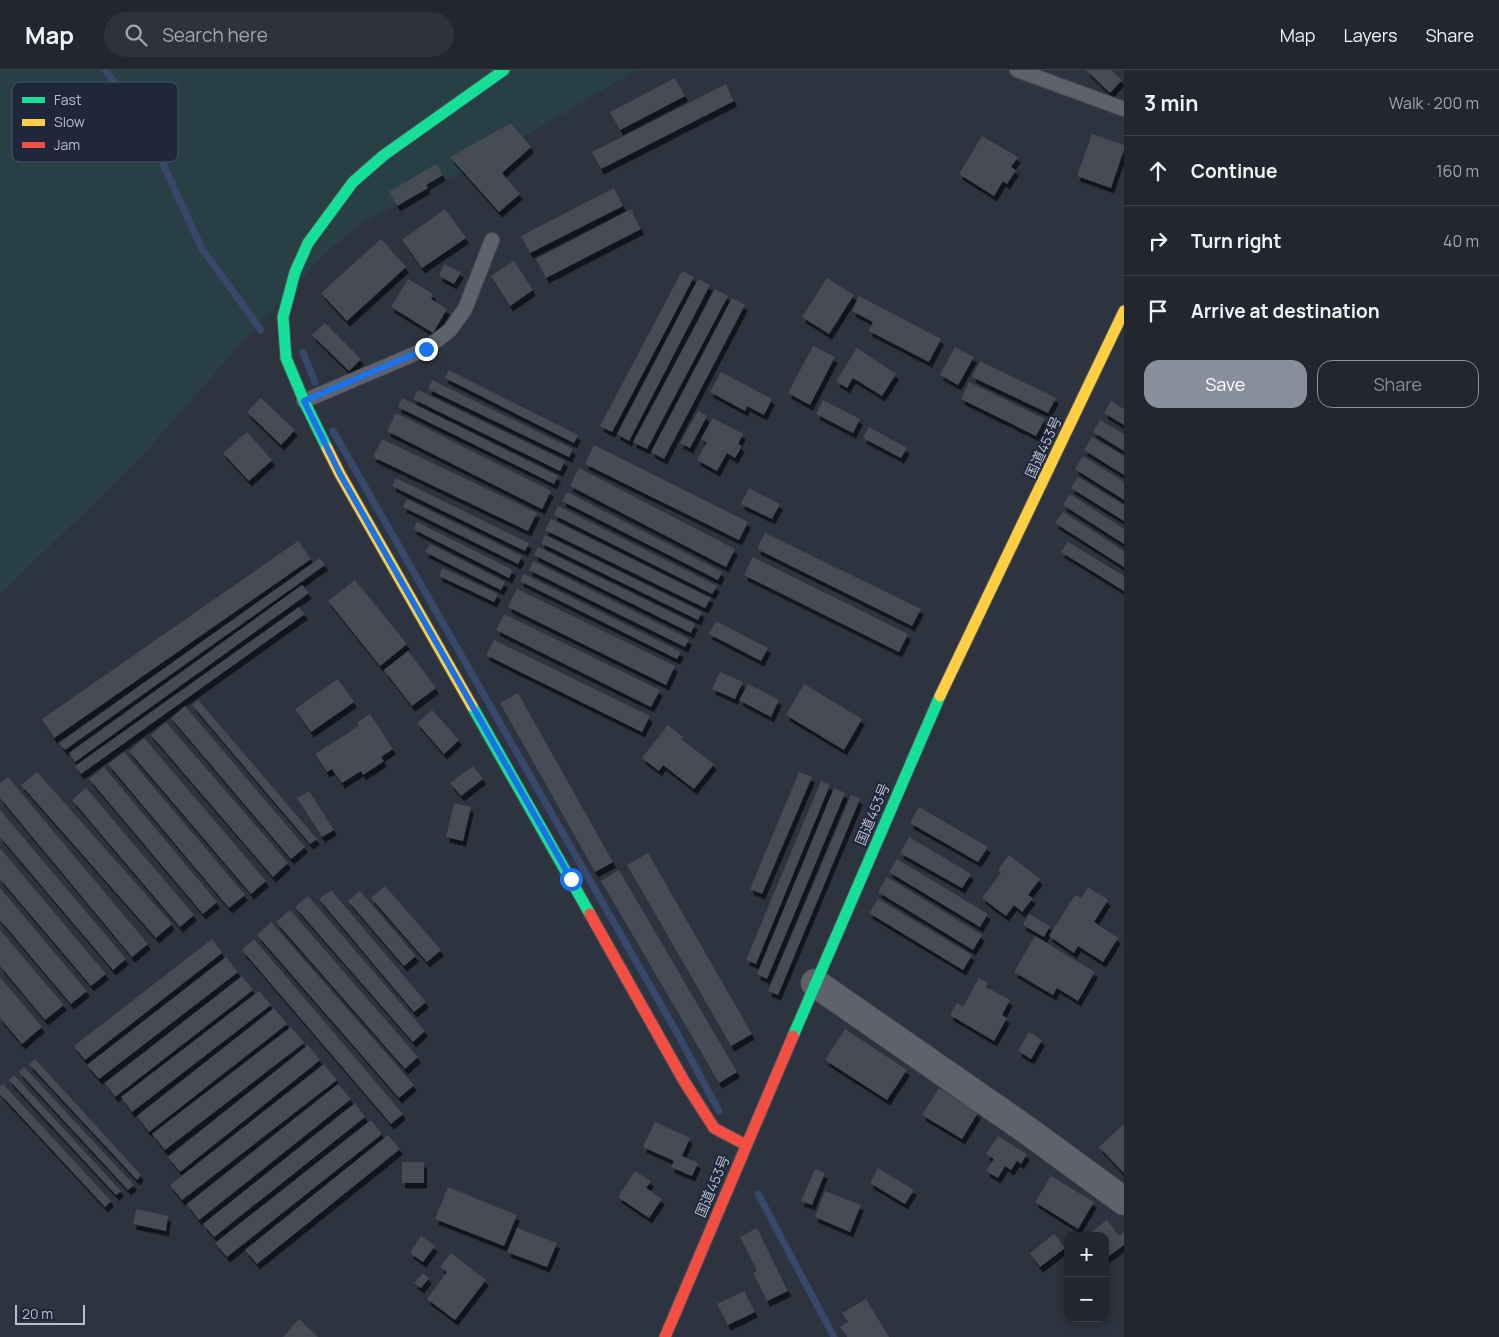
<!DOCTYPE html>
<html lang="en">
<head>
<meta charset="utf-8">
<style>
	:root { --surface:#22262f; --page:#2e323b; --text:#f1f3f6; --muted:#a2a5aa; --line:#3f434b; --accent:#888e9c }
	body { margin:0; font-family:Manrope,"Noto Sans JP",sans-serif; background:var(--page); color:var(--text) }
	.controls { position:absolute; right:15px; bottom:15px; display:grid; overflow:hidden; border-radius:10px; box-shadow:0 2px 8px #0003 }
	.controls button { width:45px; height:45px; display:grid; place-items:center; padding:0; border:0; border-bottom:1px solid var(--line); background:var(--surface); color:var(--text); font:25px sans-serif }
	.scale { position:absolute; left:15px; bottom:12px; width:70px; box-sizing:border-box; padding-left:5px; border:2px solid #b9bfce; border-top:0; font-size:14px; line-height:18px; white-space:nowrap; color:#b9bfce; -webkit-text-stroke:4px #1f283b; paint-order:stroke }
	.stop { position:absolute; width:15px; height:15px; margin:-11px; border:4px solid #1a73e8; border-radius:50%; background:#fff }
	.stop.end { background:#1a73e8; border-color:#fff; box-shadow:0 1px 5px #0008 }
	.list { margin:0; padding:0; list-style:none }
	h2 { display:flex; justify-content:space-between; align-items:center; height:65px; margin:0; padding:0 20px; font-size:21px }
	h2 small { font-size:16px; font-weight:400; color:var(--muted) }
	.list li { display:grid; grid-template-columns:32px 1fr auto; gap:15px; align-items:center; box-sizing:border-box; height:70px; padding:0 20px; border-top:1px solid var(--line) }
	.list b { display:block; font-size:19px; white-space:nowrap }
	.list em { font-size:16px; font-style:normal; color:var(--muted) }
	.actions { display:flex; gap:10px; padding:15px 20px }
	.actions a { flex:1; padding:11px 0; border:1px solid var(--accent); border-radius:15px; text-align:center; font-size:18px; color:var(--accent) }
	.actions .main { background:var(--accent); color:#fff }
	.icon { flex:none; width:28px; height:28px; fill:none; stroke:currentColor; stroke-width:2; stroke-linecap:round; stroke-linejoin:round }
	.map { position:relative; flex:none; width:1124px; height:1267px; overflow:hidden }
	header { display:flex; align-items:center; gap:30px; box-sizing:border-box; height:70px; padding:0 25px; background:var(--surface); border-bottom:1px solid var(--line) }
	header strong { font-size:24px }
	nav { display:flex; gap:28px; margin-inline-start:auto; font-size:18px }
	.search { width:350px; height:45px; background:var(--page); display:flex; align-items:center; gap:12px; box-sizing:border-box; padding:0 18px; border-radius:28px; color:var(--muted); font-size:19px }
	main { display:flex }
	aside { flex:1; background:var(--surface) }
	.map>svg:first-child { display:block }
	.green { fill:#293f46 }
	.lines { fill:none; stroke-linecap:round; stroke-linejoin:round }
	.stream { stroke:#38486a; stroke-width:7 }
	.building { fill:#464b56; filter:url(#shadow) }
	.lane-casing { stroke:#4a4e57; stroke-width:16 }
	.street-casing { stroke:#4a4e57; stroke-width:29 }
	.fast-casing { stroke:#4a4e57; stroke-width:13 }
	.slow-casing { stroke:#4a4e57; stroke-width:13 }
	.jam-casing { stroke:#4a4e57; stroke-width:13 }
	.lane { stroke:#5e626c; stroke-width:14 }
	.street { stroke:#5e626c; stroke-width:28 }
	.fast { stroke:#16e098; stroke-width:11 }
	.slow { stroke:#ffcf43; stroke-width:11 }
	.jam { stroke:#f24e42; stroke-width:11 }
	.route { stroke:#1a73e8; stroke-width:6 }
	.labels { text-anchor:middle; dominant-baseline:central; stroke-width:4; stroke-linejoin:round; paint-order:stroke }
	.street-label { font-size:14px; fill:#b9bfce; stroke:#1f283b }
	.key { fill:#1f283b; stroke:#4d5567; stroke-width:1 }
	.key-label { font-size:14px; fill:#b9bfce }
</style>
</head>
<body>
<header>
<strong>Map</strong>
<div class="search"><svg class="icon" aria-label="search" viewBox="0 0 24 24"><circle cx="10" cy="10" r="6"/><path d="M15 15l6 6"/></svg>Search here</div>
<nav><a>Map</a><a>Layers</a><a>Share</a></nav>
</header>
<main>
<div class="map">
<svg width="1124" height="1267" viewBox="0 0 1124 1267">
	<defs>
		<filter id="shadow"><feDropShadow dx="3" dy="5.5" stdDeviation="0" flood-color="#0009"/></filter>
	</defs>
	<rect width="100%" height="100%" fill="#2d333f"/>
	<polygon class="green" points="0,0 636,0 487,89 359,155 329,180 245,269 144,384 0,525"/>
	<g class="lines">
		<g class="stream">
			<polyline points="105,0 143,50 202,179 261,260"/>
			<polyline points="303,283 315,312"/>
			<polyline points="333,361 677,963 719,1041"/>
			<polyline points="758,1124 834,1267"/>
		</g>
	</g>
	<g class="building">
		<polygon points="1086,0 1111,0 1122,10 1110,23"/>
		<polygon points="675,8 685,26 620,60 610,42"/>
		<polygon points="726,14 734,31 601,99 592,82"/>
		<polygon points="511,53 531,77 502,103 520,124 499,142 450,87"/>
		<polygon points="1092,64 1124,75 1124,80 1111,118 1077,106"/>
		<polygon points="982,66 1018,87 1011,97 1016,100 1007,114 1003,111 994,126 959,104"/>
		<polygon points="436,94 443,105 426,115 428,118 397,136 389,122"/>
		<polygon points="614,118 623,136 530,183 521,166"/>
		<polygon points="445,139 466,168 422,198 402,170"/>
		<polygon points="631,139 641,159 546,208 536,189"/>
		<polygon points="381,169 406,197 347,251 321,223"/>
		<polygon points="514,191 533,220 510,236 491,206"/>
		<polygon points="444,194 461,202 454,214 439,206"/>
		<polygon points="682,201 694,207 612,362 600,356"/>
		<polygon points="827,208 854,225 829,264 802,247"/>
		<polygon points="408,209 433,224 431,229 447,239 433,263 391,237"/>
		<polygon points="698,209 710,215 629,371 617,364"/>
		<polygon points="715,219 728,226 647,379 633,372"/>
		<polygon points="859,226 941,269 929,292 869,261 873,252 852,241"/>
		<polygon points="732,228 745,235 664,389 651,382"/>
		<polygon points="325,253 361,289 349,301 312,265"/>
		<polygon points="813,276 835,287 810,335 788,323"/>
		<polygon points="955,277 974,287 958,315 940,305"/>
		<polygon points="857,278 896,304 882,326 853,308 847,318 836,311"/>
		<polygon points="980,291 1056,328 1048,343 972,307"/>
		<polygon points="449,300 578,365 574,373 445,308"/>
		<polygon points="721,302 772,329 764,345 747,336 745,341 710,322"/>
		<polygon points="432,310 573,379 569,387 428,319"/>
		<polygon points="969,312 1045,349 1036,366 961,329"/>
		<polygon points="418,320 565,391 560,401 413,329"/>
		<polygon points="261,328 295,360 281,375 247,342"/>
		<polygon points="402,328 558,406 554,414 398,337"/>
		<polygon points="823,330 860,349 853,363 816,344"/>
		<polygon points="1111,331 1124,339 1124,355 1104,343"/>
		<polygon points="698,341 707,346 690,378 680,373"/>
		<polygon points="396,343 551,421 542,439 387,361"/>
		<polygon points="713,348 743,364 738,374 742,376 735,388 727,383 717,401 697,390 707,372 701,369"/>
		<polygon points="1100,350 1124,364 1124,381 1093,362"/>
		<polygon points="869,357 907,378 901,388 863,368"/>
		<polygon points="247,362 272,390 249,411 223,383"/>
		<polygon points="1092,367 1124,386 1124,405 1084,380"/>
		<polygon points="382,369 537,443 528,461 373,387"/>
		<polygon points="594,375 748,452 739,470 585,394"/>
		<polygon points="1083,386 1124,412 1124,430 1075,399"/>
		<polygon points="579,398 735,479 726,497 570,416"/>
		<polygon points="1078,407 1124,435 1124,451 1071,418"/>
		<polygon points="396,408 529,473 525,481 392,416"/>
		<polygon points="749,418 780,434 772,449 741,434"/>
		<polygon points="567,422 722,502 718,510 562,431"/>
		<polygon points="1070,424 1124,459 1124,474 1063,435"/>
		<polygon points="407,429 522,486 518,494 403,437"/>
		<polygon points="558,436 717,516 712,524 554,445"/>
		<polygon points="1063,442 1124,481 1124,497 1055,453"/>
		<polygon points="551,449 711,528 705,538 545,460"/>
		<polygon points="417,452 513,500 509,508 413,459"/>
		<polygon points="765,463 921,539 912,556 757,479"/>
		<polygon points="545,465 702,542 698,550 541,473"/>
		<polygon points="298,471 311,489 54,668 42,649"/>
		<polygon points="1068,472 1124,506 1124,521 1061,482"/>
		<polygon points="430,474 505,512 501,520 425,482"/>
		<polygon points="538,477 695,554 691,563 534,485"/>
		<polygon points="753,487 908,564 899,582 744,505"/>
		<polygon points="320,488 325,495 65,680 59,673"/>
		<polygon points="533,491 689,569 685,577 529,500"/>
		<polygon points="442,498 498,524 494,532 439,506"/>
		<polygon points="524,504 681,582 677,589 520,511"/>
		<polygon points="355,510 407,574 380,596 328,531"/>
		<polygon points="302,515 309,523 75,692 69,683"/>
		<polygon points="517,519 675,596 666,615 508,537"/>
		<polygon points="299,537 305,544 81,704 75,696"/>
		<polygon points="504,544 660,620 651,637 496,560"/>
		<polygon points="716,551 768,578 761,591 709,564"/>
		<polygon points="494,570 650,646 642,662 486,585"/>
		<polygon points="408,581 436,618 412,636 384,600"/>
		<polygon points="720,602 743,612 735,629 712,619"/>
		<polygon points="338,609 354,632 311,662 295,639"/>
		<polygon points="748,614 779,630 771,647 739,630"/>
		<polygon points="804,614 862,649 844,680 786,645"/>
		<polygon points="518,623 613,792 595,802 500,633"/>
		<polygon points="198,630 317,769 310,774 192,635"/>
		<polygon points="185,636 305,777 291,789 171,648"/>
		<polygon points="432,640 459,670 444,684 417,653"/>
		<polygon points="370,644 393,679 381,687 384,691 363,705 361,701 342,713 332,699 327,702 315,684 359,656 357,653"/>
		<polygon points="166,652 288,793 273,807 151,665"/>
		<polygon points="668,655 683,667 681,669 714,694 694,719 663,695 659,701 642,688"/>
		<polygon points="144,668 266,811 251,824 129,681"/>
		<polygon points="124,682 245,825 229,838 108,694"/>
		<polygon points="473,696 483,709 461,726 450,713"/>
		<polygon points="104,697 217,832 203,844 89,709"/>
		<polygon points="37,702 172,854 156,868 21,715"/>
		<polygon points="799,702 812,707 762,824 750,819"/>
		<polygon points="8,707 148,874 132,887 0,728 0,713"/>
		<polygon points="821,711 830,715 756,894 746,890"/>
		<polygon points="86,718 194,845 180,857 72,730"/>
		<polygon points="834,718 845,723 767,909 757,904"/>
		<polygon points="309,721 334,760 322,767 297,728"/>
		<polygon points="851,725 860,729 778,925 768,921"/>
		<polygon points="454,733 471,737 463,771 446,767"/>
		<polygon points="919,737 988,777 978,792 910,753"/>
		<polygon points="0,740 126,889 113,900 0,767"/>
		<polygon points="909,767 971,804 962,818 900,783"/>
		<polygon points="0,778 106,904 91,916 0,809"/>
		<polygon points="648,783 752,964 731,976 627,795"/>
		<polygon points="1009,785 1040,809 1028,825 1033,828 1022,842 1014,835 1006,846 982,828 1001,803 998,800"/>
		<polygon points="897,789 988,844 980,857 889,802"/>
		<polygon points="619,800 737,1002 719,1013 601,811"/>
		<polygon points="887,807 982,865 973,880 878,822"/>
		<polygon points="385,816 441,880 427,892 371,828"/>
		<polygon points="1088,817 1108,830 1094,852 1118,868 1103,892 1078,876 1074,883 1049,866 1075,825 1081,828"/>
		<polygon points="0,818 87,921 71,934 0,850"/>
		<polygon points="331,820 426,932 414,942 319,829"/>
		<polygon points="360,821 416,886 404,896 348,831"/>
		<polygon points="308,826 425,961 413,972 295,837"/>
		<polygon points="878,829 972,885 963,900 869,843"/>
		<polygon points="290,840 418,987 405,999 276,852"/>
		<polygon points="1029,844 1050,856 1044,867 1023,855"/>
		<polygon points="271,852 414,1015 399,1028 257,865"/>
		<polygon points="0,860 64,935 45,950 0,896"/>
		<polygon points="1035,866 1095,902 1078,931 1057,918 1053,925 1014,902"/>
		<polygon points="212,869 222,883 85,990 74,976"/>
		<polygon points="254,869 403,1044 391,1054 242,880"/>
		<polygon points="226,887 238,902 99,1009 87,995"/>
		<polygon points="242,906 253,920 115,1027 105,1013"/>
		<polygon points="0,907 42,957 22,974 0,948"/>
		<polygon points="979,908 988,913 986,917 1010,930 1002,945 1007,948 994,971 950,945 957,933 963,937"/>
		<polygon points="259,921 271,935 132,1042 121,1027"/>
		<polygon points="274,938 287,954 149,1062 137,1046"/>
		<polygon points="291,957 304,973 165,1080 152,1064"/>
		<polygon points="845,959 907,1000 887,1030 825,990"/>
		<polygon points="1029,962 1042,970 1031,989 1018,981"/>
		<polygon points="308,975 320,990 180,1102 168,1087"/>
		<polygon points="35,989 141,1105 137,1110 29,994"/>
		<polygon points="324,994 337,1010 182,1130 170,1115"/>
		<polygon points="24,997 134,1115 128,1120 19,1002"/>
		<polygon points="14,1005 121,1121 116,1125 9,1010"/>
		<polygon points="3,1014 111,1131 105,1137 0,1024 0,1017"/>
		<polygon points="338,1014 351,1029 199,1150 187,1134"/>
		<polygon points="939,1018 978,1043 962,1069 922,1045"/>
		<polygon points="355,1033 365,1047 214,1167 203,1154"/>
		<polygon points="371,1050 382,1064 227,1187 215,1173"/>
		<polygon points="655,1052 690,1068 682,1086 698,1093 692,1106 671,1097 674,1091 643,1077"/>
		<polygon points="1124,1054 1124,1103 1099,1077"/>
		<polygon points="388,1065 400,1079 257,1194 245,1180"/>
		<polygon points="998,1066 1027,1084 1021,1094 1017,1091 1011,1100 1005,1096 998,1108 986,1101 994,1089 986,1084"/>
		<rect x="402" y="1092" width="22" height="21"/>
		<polygon points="878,1098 914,1120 905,1134 870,1113"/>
		<polygon points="815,1099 825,1103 812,1135 801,1131"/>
		<polygon points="635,1101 651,1111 646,1118 662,1129 649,1148 618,1127"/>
		<polygon points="1051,1106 1094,1132 1078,1159 1035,1132"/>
		<polygon points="448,1117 517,1145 504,1176 435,1149"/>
		<polygon points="825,1121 861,1135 850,1162 815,1147"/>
		<polygon points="136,1139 168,1146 166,1161 133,1154"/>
		<polygon points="1107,1150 1119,1166 1124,1162 1124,1175 1105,1189 1105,1166 1094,1166 1091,1162"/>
		<polygon points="517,1158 557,1173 547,1197 507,1182"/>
		<polygon points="757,1158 788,1221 767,1231 753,1203 757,1201 740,1167"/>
		<polygon points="1054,1164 1065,1178 1040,1197 1030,1183"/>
		<polygon points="421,1166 435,1176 423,1192 410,1183"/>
		<polygon points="451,1183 486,1210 455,1250 427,1229 447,1202 440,1197"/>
		<polygon points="423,1203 429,1208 421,1218 414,1213"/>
		<polygon points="744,1221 755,1242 728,1255 717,1234"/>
		<polygon points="866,1229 889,1267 847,1267 840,1257 848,1252 842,1243"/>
		<polygon points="299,1249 318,1267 283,1267"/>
	</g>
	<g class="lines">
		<g class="lane-casing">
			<g id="lane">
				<polyline points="1017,0 1124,39"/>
				<polyline points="304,331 426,279 450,260 465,239 492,170"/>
			</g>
		</g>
		<g class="street-casing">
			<polyline id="street" points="815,913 1024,1058 1124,1131"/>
		</g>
		<g class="fast-casing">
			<g id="fast">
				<polyline points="327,378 304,331 286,288 283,247 295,202 308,173 353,112 384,85 504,0"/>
				<polyline points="472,636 590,844"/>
				<polyline points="793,966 940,626"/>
			</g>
		</g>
		<g class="slow-casing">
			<g id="slow">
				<polyline points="327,378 340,404 472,636"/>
				<polyline points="940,626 1124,241"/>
			</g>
		</g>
		<g class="jam-casing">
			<g id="jam">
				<polyline points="590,844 684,1011 714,1058 746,1075"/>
				<polyline points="665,1267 793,966"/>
			</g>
		</g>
		<use href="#lane" class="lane"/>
		<use href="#street" class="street"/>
		<use href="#fast" class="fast"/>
		<use href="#slow" class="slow"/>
		<use href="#jam" class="jam"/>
	</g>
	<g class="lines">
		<polyline class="route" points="426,279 304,331 340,404 571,809"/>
	</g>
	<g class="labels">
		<g class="street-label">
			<text transform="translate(1043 377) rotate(-65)">国道453号</text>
			<text transform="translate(872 744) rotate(-67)">国道453号</text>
			<text transform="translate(712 1116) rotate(-67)">国道453号</text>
		</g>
	</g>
	<rect x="12" y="12" width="166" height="80" rx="8" class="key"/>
	<rect x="22" y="27" width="23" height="6" fill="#16e098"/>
	<rect x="22" y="49" width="23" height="7" fill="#ffcf43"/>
	<rect x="22" y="72" width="23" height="6" fill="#f24e42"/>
	<g class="key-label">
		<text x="54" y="35">Fast</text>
		<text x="54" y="57">Slow</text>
		<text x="54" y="80">Jam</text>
	</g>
</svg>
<div class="controls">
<button>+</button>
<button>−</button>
</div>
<div class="scale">20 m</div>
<div class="stop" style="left:571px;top:809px"></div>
<div class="stop end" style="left:426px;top:279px"></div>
</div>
<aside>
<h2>3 min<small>Walk · 200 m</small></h2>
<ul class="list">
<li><svg class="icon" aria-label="ahead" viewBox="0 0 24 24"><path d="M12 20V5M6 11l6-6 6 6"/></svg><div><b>Continue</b></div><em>160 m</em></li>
<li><svg class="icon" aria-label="right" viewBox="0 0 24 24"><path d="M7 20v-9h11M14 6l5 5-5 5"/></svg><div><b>Turn right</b></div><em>40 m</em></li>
<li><svg class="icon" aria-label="arrive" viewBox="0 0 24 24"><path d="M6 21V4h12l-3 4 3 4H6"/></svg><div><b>Arrive at destination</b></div></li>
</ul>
<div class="actions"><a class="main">Save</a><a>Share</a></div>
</aside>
</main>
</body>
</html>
